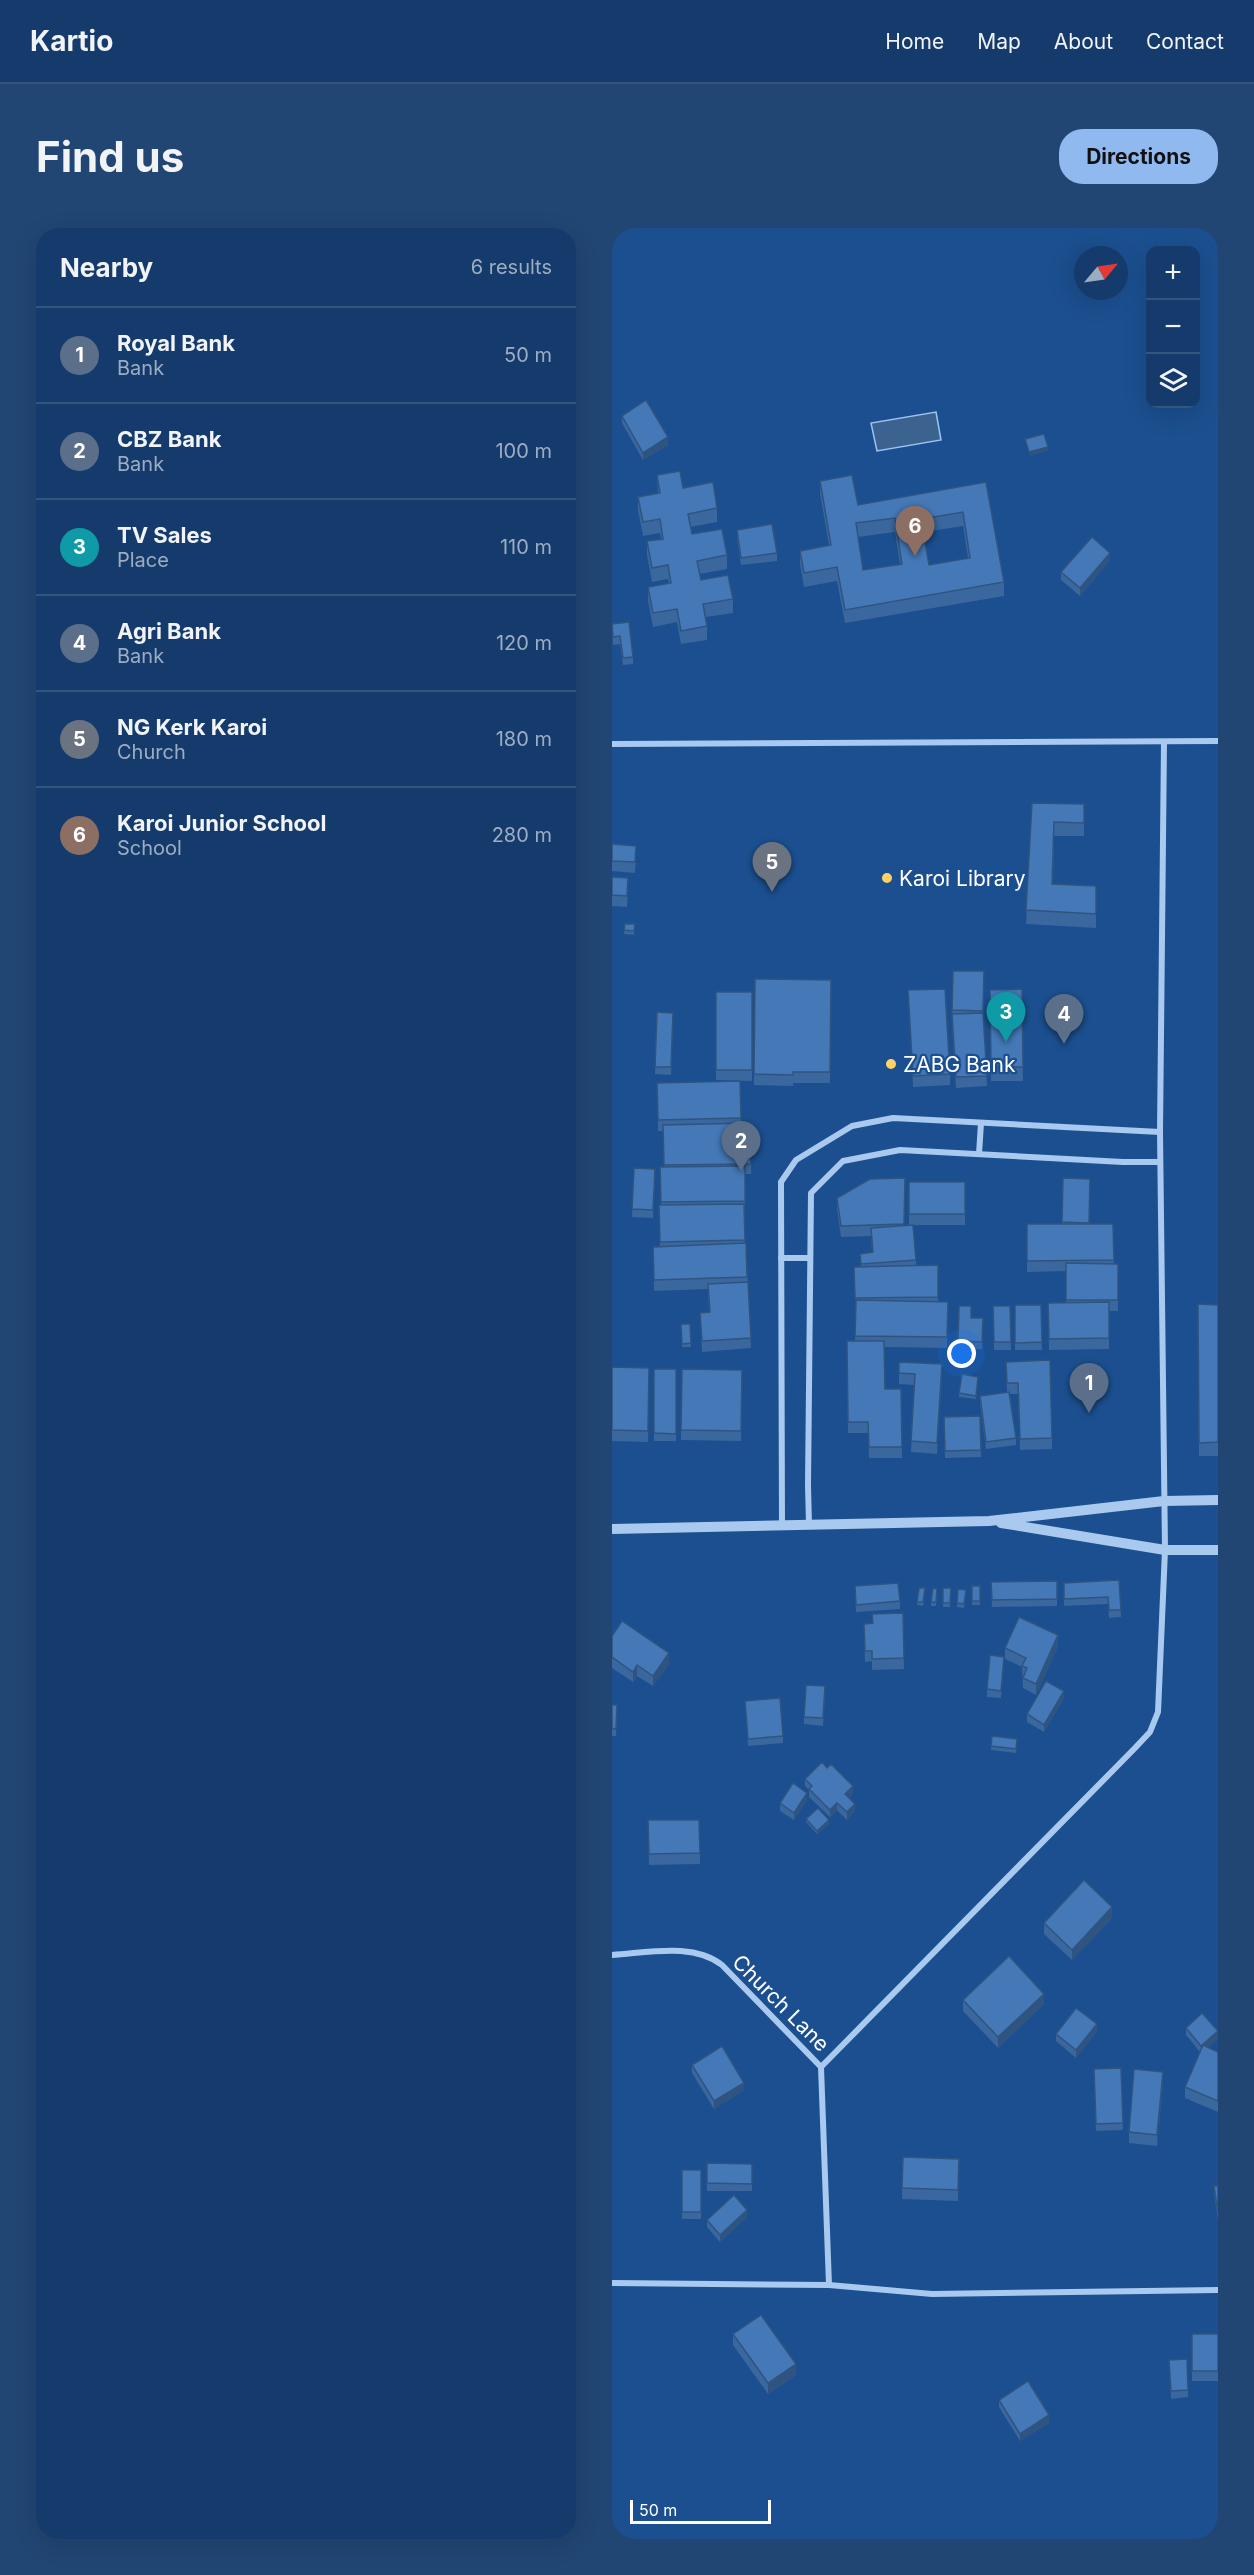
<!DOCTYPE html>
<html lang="en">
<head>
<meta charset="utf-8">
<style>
	:root { --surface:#143b6b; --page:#214673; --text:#f1f3f6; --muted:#9dadc1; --line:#33557e; --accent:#90b9f0 }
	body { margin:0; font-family:Inter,sans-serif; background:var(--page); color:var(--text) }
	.controls { position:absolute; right:18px; top:18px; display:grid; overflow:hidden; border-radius:12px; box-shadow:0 6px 24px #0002 }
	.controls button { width:54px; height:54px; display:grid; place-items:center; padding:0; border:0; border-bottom:2px solid var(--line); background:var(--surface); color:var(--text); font:30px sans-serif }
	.compass { position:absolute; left:462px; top:18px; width:54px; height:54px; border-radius:50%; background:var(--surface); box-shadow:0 6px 24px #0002; rotate:61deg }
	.scale { position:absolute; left:18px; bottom:15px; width:141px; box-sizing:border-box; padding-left:6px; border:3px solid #fff; border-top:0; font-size:16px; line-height:21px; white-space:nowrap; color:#fff; -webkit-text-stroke:4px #1b4f8f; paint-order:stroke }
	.you { position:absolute; left:350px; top:1126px; width:21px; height:21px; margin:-15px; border:4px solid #fff; border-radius:50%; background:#1a73e8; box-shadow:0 0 0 9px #1a73e833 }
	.badge { display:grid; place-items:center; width:39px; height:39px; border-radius:50%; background:var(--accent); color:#fff; font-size:20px; font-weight:700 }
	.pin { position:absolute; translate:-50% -50px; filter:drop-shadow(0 2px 3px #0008) }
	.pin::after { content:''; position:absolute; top:32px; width:21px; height:18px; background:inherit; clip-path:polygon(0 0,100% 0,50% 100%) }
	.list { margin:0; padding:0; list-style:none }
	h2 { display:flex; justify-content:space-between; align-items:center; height:78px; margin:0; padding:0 24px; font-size:26px }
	h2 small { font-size:20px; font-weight:400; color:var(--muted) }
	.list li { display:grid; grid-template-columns:39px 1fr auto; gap:18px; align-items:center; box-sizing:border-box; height:96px; padding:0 24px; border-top:2px solid var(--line) }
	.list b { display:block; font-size:22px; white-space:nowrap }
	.list p { margin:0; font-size:20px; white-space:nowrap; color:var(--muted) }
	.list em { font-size:20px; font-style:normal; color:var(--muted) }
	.icon { flex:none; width:33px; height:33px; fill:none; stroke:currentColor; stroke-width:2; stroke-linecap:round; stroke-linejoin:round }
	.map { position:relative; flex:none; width:606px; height:2311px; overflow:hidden; border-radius:24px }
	header { display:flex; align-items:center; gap:36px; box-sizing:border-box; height:84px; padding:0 30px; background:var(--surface); border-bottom:2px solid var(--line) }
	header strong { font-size:28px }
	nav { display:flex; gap:33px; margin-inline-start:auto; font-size:21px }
	.intro { display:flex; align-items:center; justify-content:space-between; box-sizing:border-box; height:144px; padding:0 36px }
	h1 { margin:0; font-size:42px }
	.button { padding:15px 27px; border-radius:24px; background:var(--accent); color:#111; font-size:21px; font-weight:700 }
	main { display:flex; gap:36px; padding:0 36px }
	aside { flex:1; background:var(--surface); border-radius:24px; box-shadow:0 6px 24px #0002 }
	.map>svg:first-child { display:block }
	.water { fill:#3c6290; stroke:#9cc4f0; stroke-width:1.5 }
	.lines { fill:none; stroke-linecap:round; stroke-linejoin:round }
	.minor { stroke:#a9c9ee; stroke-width:6 }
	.tertiary { stroke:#a9c9ee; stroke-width:10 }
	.wall { fill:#3a679d; fill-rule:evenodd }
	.shaded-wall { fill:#305480 }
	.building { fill:#4478b7; stroke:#305480; stroke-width:1.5; fill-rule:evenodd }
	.poi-dot { fill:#ffd166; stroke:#1b4f8f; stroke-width:2 }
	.labels { text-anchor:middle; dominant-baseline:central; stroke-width:4.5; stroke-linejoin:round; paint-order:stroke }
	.poi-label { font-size:21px; fill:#fff; stroke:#1b4f8f; text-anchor:start }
	.street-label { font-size:21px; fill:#fff; stroke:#1b4f8f }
</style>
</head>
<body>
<header>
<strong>Kartio</strong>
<nav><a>Home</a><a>Map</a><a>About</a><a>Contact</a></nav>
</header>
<div class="intro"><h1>Find us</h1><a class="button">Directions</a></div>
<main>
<aside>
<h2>Nearby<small>6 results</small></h2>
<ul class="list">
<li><span class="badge" style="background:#5c6f8a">1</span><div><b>Royal Bank</b><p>Bank</p></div><em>50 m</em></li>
<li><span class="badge" style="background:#5c6f8a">2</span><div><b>CBZ Bank</b><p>Bank</p></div><em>100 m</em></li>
<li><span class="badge" style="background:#0f9aa8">3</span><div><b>TV Sales</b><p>Place</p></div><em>110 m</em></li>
<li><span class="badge" style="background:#5c6f8a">4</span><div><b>Agri Bank</b><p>Bank</p></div><em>120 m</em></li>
<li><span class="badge" style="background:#6b7280">5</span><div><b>NG Kerk Karoi</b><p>Church</p></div><em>180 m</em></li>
<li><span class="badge" style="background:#8d6e63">6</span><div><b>Karoi Junior School</b><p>School</p></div><em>280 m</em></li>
</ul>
</aside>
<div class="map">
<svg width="606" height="2311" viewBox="0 0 606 2311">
	<rect width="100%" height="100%" fill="#1b4f8f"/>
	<polygon class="water" points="324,184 329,212 265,223 259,195"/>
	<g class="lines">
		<g class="minor">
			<polyline points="0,516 606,513"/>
			<polyline points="367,926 369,895"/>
			<polyline points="169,1030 198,1030"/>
			<polyline points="170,1297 169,954 184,932 240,898 281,890 548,904"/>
			<polyline points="197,1297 196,1257 199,965 231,933 288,922 511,934 548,934"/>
			<path d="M0 1727C35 1725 81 1714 110 1737L209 1839"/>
			<polyline points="0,2055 217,2057 320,2066 606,2062"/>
			<polyline points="217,2057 209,1839 523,1520 538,1504 546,1484 553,1322 548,904 552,514"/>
		</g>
		<g class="tertiary">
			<polyline points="389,1295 553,1322 606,1322"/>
			<polyline points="0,1301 377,1293 552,1273 606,1272"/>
		</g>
	</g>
	<g class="wall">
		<polygon points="10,188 56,217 31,232 10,195"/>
		<polygon points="45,247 71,260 105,280 105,294 78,299 80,306 115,327 115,341 88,346 89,352 121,371 121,385 94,389 95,398 95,412 69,416 65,394 41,399 36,373 36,359 57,356 56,351 40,354 35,327 35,313 49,311 48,305 31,308 26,282 26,269 46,266"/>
		<path d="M208 253 246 277 374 254 392 354V368L233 395 225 353 192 359 188 336V323L217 317 208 266ZM351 298 356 330 317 337 312 304ZM283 304 288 336 251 342 246 309Z"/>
		<polygon points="125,302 165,325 165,333 129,337 125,309"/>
		<polygon points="498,332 468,368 449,352 449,344"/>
		<polygon points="0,396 21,429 21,436 11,437 8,416 1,417"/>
		<polygon points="420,575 472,576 472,608 442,608 441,656 484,658 484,700 414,696"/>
		<polygon points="0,616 24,628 23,645 0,643"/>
		<polygon points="0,649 16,661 15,679 0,678"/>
		<polygon points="13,696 23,696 22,707 12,706"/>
		<polygon points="341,743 372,743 371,785 375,858 344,860 340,797"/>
		<polygon points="143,751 219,752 218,855 181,855 181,858 142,857"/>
		<polygon points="410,761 411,853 379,853 378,762"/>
		<polygon points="296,762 338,846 338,857 301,859"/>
		<polygon points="104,764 140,764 140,853 104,852"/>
		<polygon points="45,784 61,785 59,847 43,846"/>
		<polygon points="128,853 129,895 139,936 139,946 133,946 133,983 132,983 133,1015 134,1015 139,1120 90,1124 88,1085 97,1084 96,1061 42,1063 41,1019 48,1018 47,977 49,977 48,939 52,939 51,903 46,903 45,855"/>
		<polygon points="22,940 43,941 41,990 20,989"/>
		<polygon points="293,950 292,998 304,1032 304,1037 326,1037 326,1074 336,1074 335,1120 272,1119 273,1161 289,1161 290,1230 257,1230 256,1205 236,1205 235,1113 243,1113 244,1081 242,1039 249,1039 248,1026 260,1024 259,1008 229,1009 225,981 225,970"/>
		<polygon points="451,950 478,951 477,996 501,996 502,1036 506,1036 506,1083 497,1083 497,1121 437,1122 436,1075 454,1075 454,1043 415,1044 415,996 450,996"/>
		<rect x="297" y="954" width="56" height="43"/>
		<polygon points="586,1076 606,1077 606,1228 587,1228"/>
		<polygon points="403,1077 429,1077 430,1122 403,1122"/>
		<polygon points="347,1078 359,1090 371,1090 370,1121 346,1121"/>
		<polygon points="381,1078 398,1078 399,1122 382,1122"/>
		<polygon points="69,1096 78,1096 79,1119 70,1119"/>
		<polygon points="287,1134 330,1147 325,1226 299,1224 302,1157 287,1156"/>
		<polygon points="394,1134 440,1210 440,1221 408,1222 406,1166 398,1166 404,1210 404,1217 374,1221 368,1176 368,1168 395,1165"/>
		<polygon points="0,1139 37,1140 36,1214 0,1213"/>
		<rect x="42" y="1141" width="22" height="72"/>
		<polygon points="130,1142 129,1213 69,1212 69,1202"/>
		<polygon points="366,1152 364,1171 347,1169 347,1165"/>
		<polygon points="368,1188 369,1229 333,1230 332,1189"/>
		<polygon points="507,1352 509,1389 497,1390 496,1376 452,1378 452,1355"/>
		<polygon points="445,1353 445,1378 380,1379 379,1354"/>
		<polygon points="243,1358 288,1373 288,1381 244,1384"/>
		<rect x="360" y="1358" width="8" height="19"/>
		<polygon points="331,1360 339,1360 338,1379 331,1379"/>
		<polygon points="313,1364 311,1378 305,1377 305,1374"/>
		<polygon points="325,1365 324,1378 319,1378 319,1374"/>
		<polygon points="354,1366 352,1380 345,1379 345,1375"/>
		<polygon points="291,1385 292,1441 260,1442 260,1433 253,1434 252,1396 260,1395"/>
		<polygon points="0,1408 57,1436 41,1458 25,1448 21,1454 0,1440"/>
		<polygon points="446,1418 424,1467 411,1460 410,1439 393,1431 393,1420"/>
		<polygon points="392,1436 389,1470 375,1469 375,1461"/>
		<polygon points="213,1466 211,1498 192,1496 192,1489"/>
		<polygon points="452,1470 432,1504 415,1494 415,1486"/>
		<polygon points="133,1473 171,1508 171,1515 136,1518"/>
		<polygon points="0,1477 5,1477 4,1508 0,1508"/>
		<polygon points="380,1508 405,1511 404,1525 379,1522"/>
		<polygon points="193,1551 241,1565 237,1570 243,1583 235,1592 225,1582 218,1589 197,1569 197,1562 193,1558"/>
		<polygon points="195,1572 182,1592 168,1583 168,1575"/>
		<polygon points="194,1591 217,1596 205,1606 194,1594"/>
		<polygon points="36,1592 88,1625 88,1636 37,1637"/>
		<polygon points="500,1690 460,1732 432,1706 432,1695"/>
		<polygon points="351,1772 432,1776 386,1820 351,1783"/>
		<polygon points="574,1800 606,1811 596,1819 606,1824 606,1884 573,1870 573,1859 588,1824 574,1807"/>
		<polygon points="485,1803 464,1830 444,1813 444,1806"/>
		<polygon points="80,1837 132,1862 102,1881 80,1845"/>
		<polygon points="509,1840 511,1902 484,1903 482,1841"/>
		<polygon points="551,1855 545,1918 517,1915 517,1904"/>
		<polygon points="291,1929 347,1931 346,1973 290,1971"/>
		<polygon points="95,1935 140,1936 140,1963 95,1963"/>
		<rect x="70" y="1942" width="19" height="49"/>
		<polygon points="602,1958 606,1958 606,1992 602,1966"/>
		<polygon points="135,1989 108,2014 95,1999 95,1992"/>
		<polygon points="121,2106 184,2147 156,2166 121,2117"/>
		<rect x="580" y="2106" width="26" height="47"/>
		<polygon points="557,2132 576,2162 576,2169 559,2171"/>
		<polygon points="387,2172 437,2195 408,2213 387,2179"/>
	</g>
	<g class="shaded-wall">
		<polygon points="56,209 56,217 31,232 31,225"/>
		<polygon points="436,219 436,223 417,228 417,224"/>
		<polygon points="498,325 498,332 468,368 468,360"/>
		<polygon points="330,1136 330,1147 325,1226 325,1215"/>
		<polygon points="446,1407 446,1418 424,1467 424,1456"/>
		<polygon points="57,1425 57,1436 41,1458 41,1448"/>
		<polygon points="392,1429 392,1436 389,1470 389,1463"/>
		<polygon points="25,1437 25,1448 21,1454 21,1444"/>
		<polygon points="452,1463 452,1470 432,1504 432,1497"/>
		<polygon points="241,1558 241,1565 233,1574 233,1566"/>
		<polygon points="195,1565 195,1572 182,1592 182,1585"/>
		<polygon points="225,1575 225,1582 218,1589 218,1582"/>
		<polygon points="243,1576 243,1583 235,1592 235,1584"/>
		<polygon points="217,1592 217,1596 205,1606 205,1603"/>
		<polygon points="500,1679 500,1690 460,1732 460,1722"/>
		<polygon points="432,1766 432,1776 386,1820 386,1809"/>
		<polygon points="485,1796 485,1803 464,1830 464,1822"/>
		<polygon points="606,1803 606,1811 589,1825 589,1818"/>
		<polygon points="551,1844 551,1855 545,1918 545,1907"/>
		<polygon points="132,1855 132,1862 102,1881 102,1873"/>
		<polygon points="135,1982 135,1989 108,2014 108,2007"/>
		<polygon points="184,2136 184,2147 156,2166 156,2155"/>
		<polygon points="437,2187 437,2195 408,2213 408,2206"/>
	</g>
	<g class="building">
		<polygon points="34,172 56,209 31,225 10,188"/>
		<polygon points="432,206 436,219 417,224 413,211"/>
		<polygon points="68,243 71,260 101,254 105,280 76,286 80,306 110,301 115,327 85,333 89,352 116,347 121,371 91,376 95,398 69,403 65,381 41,385 36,359 59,355 56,337 40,340 35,313 51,311 48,291 31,294 26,269 48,265 45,247"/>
		<path d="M240 247 246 277 374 254 392 354 233 382 225 339 192 345 188 323 219 317 208 253ZM351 284 358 330 317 337 309 291ZM283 290 290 336 251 342 244 295Z"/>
		<polygon points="160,296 165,325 129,330 125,302"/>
		<polygon points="480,309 498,325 468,360 449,344"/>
		<polygon points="17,394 21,429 11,430 8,408 1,409 0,396"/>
		<polygon points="420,575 472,576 472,595 442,594 440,656 484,658 484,686 414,682"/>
		<polygon points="0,616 24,618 23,634 0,633"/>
		<polygon points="0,649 16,650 15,668 0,667"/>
		<polygon points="13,696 23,696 22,703 12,702"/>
		<polygon points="341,743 372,743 371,783 340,782"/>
		<polygon points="143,751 219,752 218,844 181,844 181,847 142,846"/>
		<polygon points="333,761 338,846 301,848 296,762"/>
		<polygon points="410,761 411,839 379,839 378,762"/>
		<rect x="104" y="764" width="36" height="78"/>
		<polygon points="45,784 61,785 59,839 43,839"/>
		<polygon points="371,785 375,848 344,849 340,786"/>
		<polygon points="128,853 129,890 46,892 45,855"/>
		<polygon points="138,895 139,936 52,937 51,897"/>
		<polygon points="133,938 133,973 49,974 48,939"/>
		<polygon points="22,940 43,941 41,982 20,981"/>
		<polygon points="293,950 292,996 229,998 225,970 258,951"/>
		<polygon points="451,950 478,951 477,995 450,994"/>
		<rect x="297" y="954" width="56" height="32"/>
		<polygon points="132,976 133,1012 48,1014 47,977"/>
		<polygon points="415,996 501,996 502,1032 415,1033"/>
		<polygon points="301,997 304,1032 249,1036 248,1026 261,1024 259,1000"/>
		<polygon points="134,1015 135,1049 42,1052 41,1019"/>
		<polygon points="454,1035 506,1036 506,1072 454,1072"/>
		<polygon points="326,1037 326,1069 243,1070 242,1039"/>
		<polygon points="136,1054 139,1110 90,1113 88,1085 98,1084 96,1056"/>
		<polygon points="244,1072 336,1074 335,1109 243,1108"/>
		<polygon points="497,1074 497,1110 437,1111 436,1075"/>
		<polygon points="586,1076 606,1077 606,1214 587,1215"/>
		<polygon points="403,1077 429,1077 430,1114 403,1115"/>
		<polygon points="347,1078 359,1078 359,1090 371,1090 370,1114 346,1113"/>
		<polygon points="381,1078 398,1078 399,1114 382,1114"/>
		<polygon points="69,1096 78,1096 79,1115 70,1116"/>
		<polygon points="235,1113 272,1113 273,1161 289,1161 290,1219 257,1219 256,1194 236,1194"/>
		<polygon points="438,1132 440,1210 408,1211 406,1155 395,1155 394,1134"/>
		<polygon points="287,1134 330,1136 325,1215 299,1213 303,1146 287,1145"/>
		<polygon points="0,1139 37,1140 36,1203 0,1202"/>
		<polygon points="42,1141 64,1141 64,1206 42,1205"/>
		<polygon points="70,1141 130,1142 129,1203 69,1202"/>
		<polygon points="350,1146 366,1149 364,1168 347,1165"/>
		<polygon points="397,1164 404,1210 374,1214 368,1168"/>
		<polygon points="368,1188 369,1222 333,1223 332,1189"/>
		<polygon points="507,1352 509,1382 497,1382 496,1369 452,1371 452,1355"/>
		<polygon points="445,1353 445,1371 380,1372 379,1354"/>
		<polygon points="286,1355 288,1373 244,1377 243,1358"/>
		<rect x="360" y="1358" width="8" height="15"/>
		<polygon points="307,1360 313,1360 311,1374 305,1374"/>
		<polygon points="321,1360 325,1361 324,1374 319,1374"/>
		<polygon points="331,1360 339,1360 338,1375 331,1375"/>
		<polygon points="346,1361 354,1362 352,1376 345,1375"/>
		<polygon points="291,1385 292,1430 260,1431 260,1423 253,1423 252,1396 261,1395 260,1386"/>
		<polygon points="407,1389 446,1407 424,1456 411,1450 415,1440 410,1438 414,1430 393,1420"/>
		<polygon points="10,1393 57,1425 41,1448 25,1437 21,1444 0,1429 0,1408"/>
		<polygon points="378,1427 392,1429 389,1463 375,1461"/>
		<polygon points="434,1453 452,1463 432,1497 415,1486"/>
		<polygon points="194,1457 213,1458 211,1490 192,1489"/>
		<polygon points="168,1470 171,1508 136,1511 133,1473"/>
		<polygon points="0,1477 5,1477 4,1501 0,1501"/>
		<polygon points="380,1508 405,1511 404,1521 379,1518"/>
		<polygon points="210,1534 215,1540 219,1536 241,1558 233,1566 243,1576 235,1584 225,1575 218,1582 197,1561 200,1558 193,1551"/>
		<polygon points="181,1555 195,1565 182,1585 168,1575"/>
		<polygon points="206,1580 217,1592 205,1603 194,1591"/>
		<polygon points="36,1592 87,1592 88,1625 37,1626"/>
		<polygon points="472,1652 500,1679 460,1722 432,1695"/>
		<polygon points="397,1728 432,1766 386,1809 351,1772"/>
		<polygon points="464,1780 485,1796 464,1822 444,1806"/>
		<polygon points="590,1785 606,1803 589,1818 574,1800"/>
		<polygon points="591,1817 606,1824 606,1873 573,1859"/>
		<polygon points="110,1818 132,1855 102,1873 80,1837"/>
		<polygon points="509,1840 511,1895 484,1896 482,1841"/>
		<polygon points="522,1841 551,1844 545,1907 517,1904"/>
		<polygon points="291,1929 347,1931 346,1962 290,1960"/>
		<polygon points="95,1935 140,1936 140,1956 95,1955"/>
		<rect x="70" y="1942" width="19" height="42"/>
		<polygon points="602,1958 606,1958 606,1985"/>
		<polygon points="122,1967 135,1982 108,2007 95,1992"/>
		<polygon points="149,2087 184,2136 156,2155 121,2106"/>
		<rect x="580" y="2106" width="26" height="37"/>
		<polygon points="575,2131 576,2162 559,2163 557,2132"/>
		<polygon points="416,2153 437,2187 408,2206 387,2172"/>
	</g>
	<g class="poi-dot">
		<circle cx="275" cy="650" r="6"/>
		<circle cx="279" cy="836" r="6"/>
	</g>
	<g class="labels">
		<g class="poi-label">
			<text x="287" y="650">Karoi Library</text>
			<text x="291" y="836">ZABG Bank</text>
		</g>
		<g class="street-label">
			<text transform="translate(169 1775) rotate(45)">Church Lane</text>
		</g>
	</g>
</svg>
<div class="controls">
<button>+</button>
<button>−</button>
<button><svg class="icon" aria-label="layers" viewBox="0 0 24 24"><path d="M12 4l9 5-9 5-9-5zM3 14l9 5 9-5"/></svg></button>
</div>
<svg class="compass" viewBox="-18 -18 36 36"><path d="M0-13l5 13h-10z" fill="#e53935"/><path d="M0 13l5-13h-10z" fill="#9dadc1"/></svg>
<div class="scale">50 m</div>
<div class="you"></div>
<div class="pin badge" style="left:477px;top:1185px;background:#5c6f8a">1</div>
<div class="pin badge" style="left:129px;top:943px;background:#5c6f8a">2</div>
<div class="pin badge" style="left:394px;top:814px;background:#0f9aa8">3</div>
<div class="pin badge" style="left:452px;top:816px;background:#5c6f8a">4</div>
<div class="pin badge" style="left:160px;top:664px;background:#6b7280">5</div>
<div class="pin badge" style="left:303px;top:328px;background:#8d6e63">6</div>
</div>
</main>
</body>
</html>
